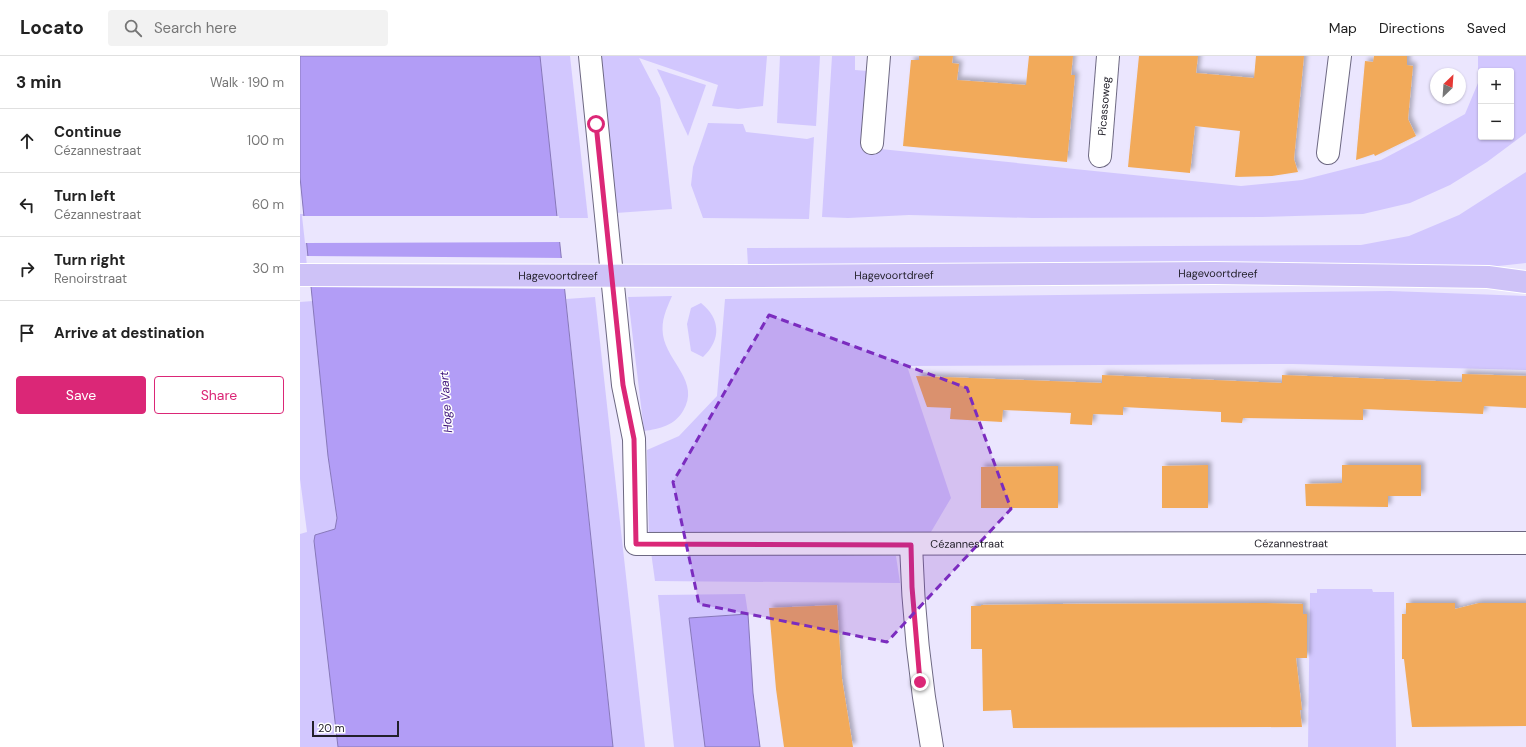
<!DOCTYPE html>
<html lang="en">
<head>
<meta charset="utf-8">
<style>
	:root { --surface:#fff; --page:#f2f2f2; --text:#222; --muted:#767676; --line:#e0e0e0; --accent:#db2777 }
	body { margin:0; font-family:"DM Sans",sans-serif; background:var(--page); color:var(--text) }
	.controls { position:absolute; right:12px; top:12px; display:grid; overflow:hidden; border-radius:4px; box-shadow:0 1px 3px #0004 }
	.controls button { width:36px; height:36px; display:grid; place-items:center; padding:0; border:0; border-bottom:1px solid var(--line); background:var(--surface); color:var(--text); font:20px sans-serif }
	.compass { position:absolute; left:1130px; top:12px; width:36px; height:36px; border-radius:50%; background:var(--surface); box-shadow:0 1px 3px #0004; rotate:25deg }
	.scale { position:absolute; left:12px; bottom:10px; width:87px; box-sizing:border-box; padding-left:4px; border:2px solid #22202a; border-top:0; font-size:11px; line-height:14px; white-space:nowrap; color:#22202a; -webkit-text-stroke:3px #fff; paint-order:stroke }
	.stop { position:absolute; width:12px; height:12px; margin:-9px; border:3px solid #db2777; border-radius:50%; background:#fff }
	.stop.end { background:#db2777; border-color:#fff; box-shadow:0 1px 4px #0008 }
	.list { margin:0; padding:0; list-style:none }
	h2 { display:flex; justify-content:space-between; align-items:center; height:52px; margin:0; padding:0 16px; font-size:17px }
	h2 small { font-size:13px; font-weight:400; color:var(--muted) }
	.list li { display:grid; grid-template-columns:26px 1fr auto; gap:12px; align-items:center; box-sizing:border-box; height:64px; padding:0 16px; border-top:1px solid var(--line) }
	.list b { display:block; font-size:15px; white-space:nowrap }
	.list p { margin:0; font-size:13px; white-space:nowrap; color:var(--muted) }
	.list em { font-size:13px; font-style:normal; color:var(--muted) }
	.actions { display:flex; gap:8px; padding:12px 16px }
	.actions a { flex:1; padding:9px 0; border:1px solid var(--accent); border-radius:4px; text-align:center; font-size:14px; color:var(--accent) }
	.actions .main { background:var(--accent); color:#fff }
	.icon { flex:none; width:22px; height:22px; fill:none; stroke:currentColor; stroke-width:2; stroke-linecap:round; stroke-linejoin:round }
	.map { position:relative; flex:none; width:1226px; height:691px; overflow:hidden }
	header { display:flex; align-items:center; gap:24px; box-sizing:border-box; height:56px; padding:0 20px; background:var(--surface); border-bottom:1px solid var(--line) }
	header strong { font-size:19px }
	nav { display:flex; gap:22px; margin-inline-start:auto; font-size:14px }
	.search { width:280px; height:36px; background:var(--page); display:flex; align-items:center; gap:10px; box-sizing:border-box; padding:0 14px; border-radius:4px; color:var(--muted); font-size:15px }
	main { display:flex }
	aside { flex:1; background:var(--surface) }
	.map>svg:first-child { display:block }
	.green { fill:#d2c7fe; fill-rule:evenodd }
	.water { fill:#b29df6; stroke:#8778b9 }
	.pier { fill:#ebe6fe }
	.building { fill:#f2aa5a; filter:url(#shadow) }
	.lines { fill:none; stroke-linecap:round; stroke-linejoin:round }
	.minor-casing { stroke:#6d6882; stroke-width:24 }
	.major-casing { stroke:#fff; stroke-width:24 }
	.minor { stroke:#fff; stroke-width:22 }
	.major { stroke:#cec2f7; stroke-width:22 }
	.major-bridge-casing { stroke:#fff; stroke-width:24; stroke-linecap:butt }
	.major-bridge { stroke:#cec2f7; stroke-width:22 }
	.route { stroke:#db2777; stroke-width:5 }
	.marked { fill:#7b2cbf; fill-opacity:0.2; stroke:#7b2cbf; stroke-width:3; stroke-dasharray:8 5; stroke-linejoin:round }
	.labels { text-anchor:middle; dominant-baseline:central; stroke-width:3; stroke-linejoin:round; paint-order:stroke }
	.street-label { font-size:11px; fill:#22202a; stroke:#fff }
	.water-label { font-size:12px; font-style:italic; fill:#3d137b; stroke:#fff }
</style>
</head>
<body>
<header>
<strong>Locato</strong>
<div class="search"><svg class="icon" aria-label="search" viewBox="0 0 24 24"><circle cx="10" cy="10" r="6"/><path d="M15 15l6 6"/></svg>Search here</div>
<nav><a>Map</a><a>Directions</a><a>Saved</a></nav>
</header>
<main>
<aside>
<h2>3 min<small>Walk · 190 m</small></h2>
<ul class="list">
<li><svg class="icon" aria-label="ahead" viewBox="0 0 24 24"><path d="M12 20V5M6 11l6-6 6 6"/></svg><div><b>Continue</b><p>Cézannestraat</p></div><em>100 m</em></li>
<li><svg class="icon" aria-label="left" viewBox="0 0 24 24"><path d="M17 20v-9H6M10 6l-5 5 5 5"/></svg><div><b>Turn left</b><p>Cézannestraat</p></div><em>60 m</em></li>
<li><svg class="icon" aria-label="right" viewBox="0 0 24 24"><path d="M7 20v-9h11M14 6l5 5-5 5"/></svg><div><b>Turn right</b><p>Renoirstraat</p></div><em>30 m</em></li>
<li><svg class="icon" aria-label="arrive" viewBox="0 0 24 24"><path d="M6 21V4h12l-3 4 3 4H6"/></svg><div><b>Arrive at destination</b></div></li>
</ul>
<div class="actions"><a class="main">Save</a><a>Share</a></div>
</aside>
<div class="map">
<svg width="1226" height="691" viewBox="0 0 1226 691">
	<defs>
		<filter id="shadow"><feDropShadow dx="3.5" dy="-3.5" stdDeviation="2" flood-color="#0004"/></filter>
	</defs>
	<rect width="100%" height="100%" fill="#ebe6fe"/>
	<g class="green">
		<polygon points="240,0 270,0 288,162 257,162"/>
		<polygon points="300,0 467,0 463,50 438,53 412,50 418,29 339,2 360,42 372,153 316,157"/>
		<polygon points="480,0 520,0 516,70 477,67"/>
		<path d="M532 0H555V14L568 15 561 91 941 130 1002 124 1081 104 1119 84 1165 58 1178 27V0H1226V77L1187 106 1150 129 1110 147 1063 158 961 161 732 162 609 159 548 162 522 161ZM1181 15H1211V81H1181Z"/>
		<polygon points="357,13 406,29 388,80"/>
		<polygon points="408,67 443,68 446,76 507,83 514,81 509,163 403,162 391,129 393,111"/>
		<polygon points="1226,116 1226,207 1180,212 448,210 447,192 1061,189 1109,180 1159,159"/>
		<polygon points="0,158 4,158 11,229 0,228"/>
		<polygon points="1090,235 1226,240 1226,314 993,308 607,310 651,442 628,481 349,481 347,394 379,380 417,340 425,243"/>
		<path d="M372 240C366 254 361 264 363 279 367 306 401 326 383 355 375 369 360 373 344 375L328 241Z"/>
		<polygon points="295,241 345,691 313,691 266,243"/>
		<polygon points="13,245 28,400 37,462 35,473 16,479 38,691 0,691 0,478 7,476 0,423 0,246"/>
		<path d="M401 247C420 262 422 283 403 301L391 295 387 268 391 252Z"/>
		<polygon points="351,496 596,500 600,527 355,525"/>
		<polygon points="1017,533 1072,533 1073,536 1094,536 1096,691 1008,691 1010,537 1017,537"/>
		<polygon points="445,538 448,558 389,562 405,691 374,691 358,539"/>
	</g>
	<g class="water">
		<polygon points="0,0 240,0 313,691 38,691 14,485 15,479 35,473 37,462 28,400 0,121"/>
		<polygon points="448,558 453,637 460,691 405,691 389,562"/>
	</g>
	<g class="pier">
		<polygon points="2,160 259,160 262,186 5,187"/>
		<polygon points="6,200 263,202 267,233 9,231"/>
	</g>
	<g class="building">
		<polygon points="619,0 653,0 652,7 659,8 657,24 726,29 729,0 773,0 771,19 775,19 767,106 603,90 611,4 619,4"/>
		<polygon points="839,0 898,0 896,17 954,22 956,0 1004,0 994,103 998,116 972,120 935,121 940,75 895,70 890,117 828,111"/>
		<polygon points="1074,0 1107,0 1107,9 1113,10 1108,63 1116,80 1075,100 1074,98 1056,104 1065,5 1073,6"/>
		<polygon points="1162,318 1226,320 1226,352 1184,350 1183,358 1063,353 1063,364 943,362 942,367 921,366 921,356 823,351 823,359 793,358 792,369 770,368 771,357 703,354 702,366 650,363 651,352 627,351 616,320 802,327 802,319 982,327 982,319 1162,326"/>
		<polygon points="908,409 908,452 862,452 862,410"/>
		<polygon points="1042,409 1121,409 1121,440 1088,440 1088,451 1006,450 1005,428 1042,427"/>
		<polygon points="758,410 758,452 681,452 681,411"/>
		<polygon points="965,547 1003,548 1003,558 1007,558 1007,602 996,602 1002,654 1000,654 1002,671 713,672 711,654 683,655 682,593 671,593 671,550 681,550 681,549 757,548"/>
		<polygon points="1106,547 1155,547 1155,553 1179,547 1226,547 1226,670 1112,671 1104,603 1102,603 1102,558 1106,558"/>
		<polygon points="537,549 542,623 553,691 484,691 476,633 469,552"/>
	</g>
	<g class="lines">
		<g class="minor-casing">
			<g id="minor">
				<path id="s1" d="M290 0 323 329 334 383 336 488 1226 487"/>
				<polyline points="572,87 579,0"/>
				<polyline points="1028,97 1040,0"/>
				<path id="s2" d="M800 100 808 0"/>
				<path d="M611 489C613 557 620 624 632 691"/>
			</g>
		</g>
		<g class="major-casing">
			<g id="major">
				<path id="s3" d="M446 220 914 217 1188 221 1226 226"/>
			</g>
		</g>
		<use href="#minor" class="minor"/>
		<use href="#major" class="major"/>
		<g class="major-bridge-casing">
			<g id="major-bridge">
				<path id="s4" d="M0 219 446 220"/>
			</g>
		</g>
		<use href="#major-bridge" class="major-bridge"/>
	</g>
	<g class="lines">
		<polyline class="route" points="296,68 323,329 334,383 336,488 611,489 612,531 620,626"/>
	</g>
	<path class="marked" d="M469 259 667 332 711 453 587 586 399 548 373 426Z"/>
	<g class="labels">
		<g class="street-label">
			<text stroke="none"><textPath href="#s2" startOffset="50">Picassoweg</textPath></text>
			<text stroke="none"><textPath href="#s3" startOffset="472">Hagevoortdreef</textPath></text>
			<text stroke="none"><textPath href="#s3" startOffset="148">Hagevoortdreef</textPath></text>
			<text stroke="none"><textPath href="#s4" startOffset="258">Hagevoortdreef</textPath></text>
			<text stroke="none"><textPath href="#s1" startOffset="1146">Cézannestraat</textPath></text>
			<text stroke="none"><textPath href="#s1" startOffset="822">Cézannestraat</textPath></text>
		</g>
		<g class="water-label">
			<text transform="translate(146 346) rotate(-94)">Hoge Vaart</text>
		</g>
	</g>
</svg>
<div class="controls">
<button>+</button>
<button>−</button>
</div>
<svg class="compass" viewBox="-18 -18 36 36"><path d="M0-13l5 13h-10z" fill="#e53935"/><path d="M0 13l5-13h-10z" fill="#767676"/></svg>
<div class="scale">20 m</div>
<div class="stop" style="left:296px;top:68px"></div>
<div class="stop end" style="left:620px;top:626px"></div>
</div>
</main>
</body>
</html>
